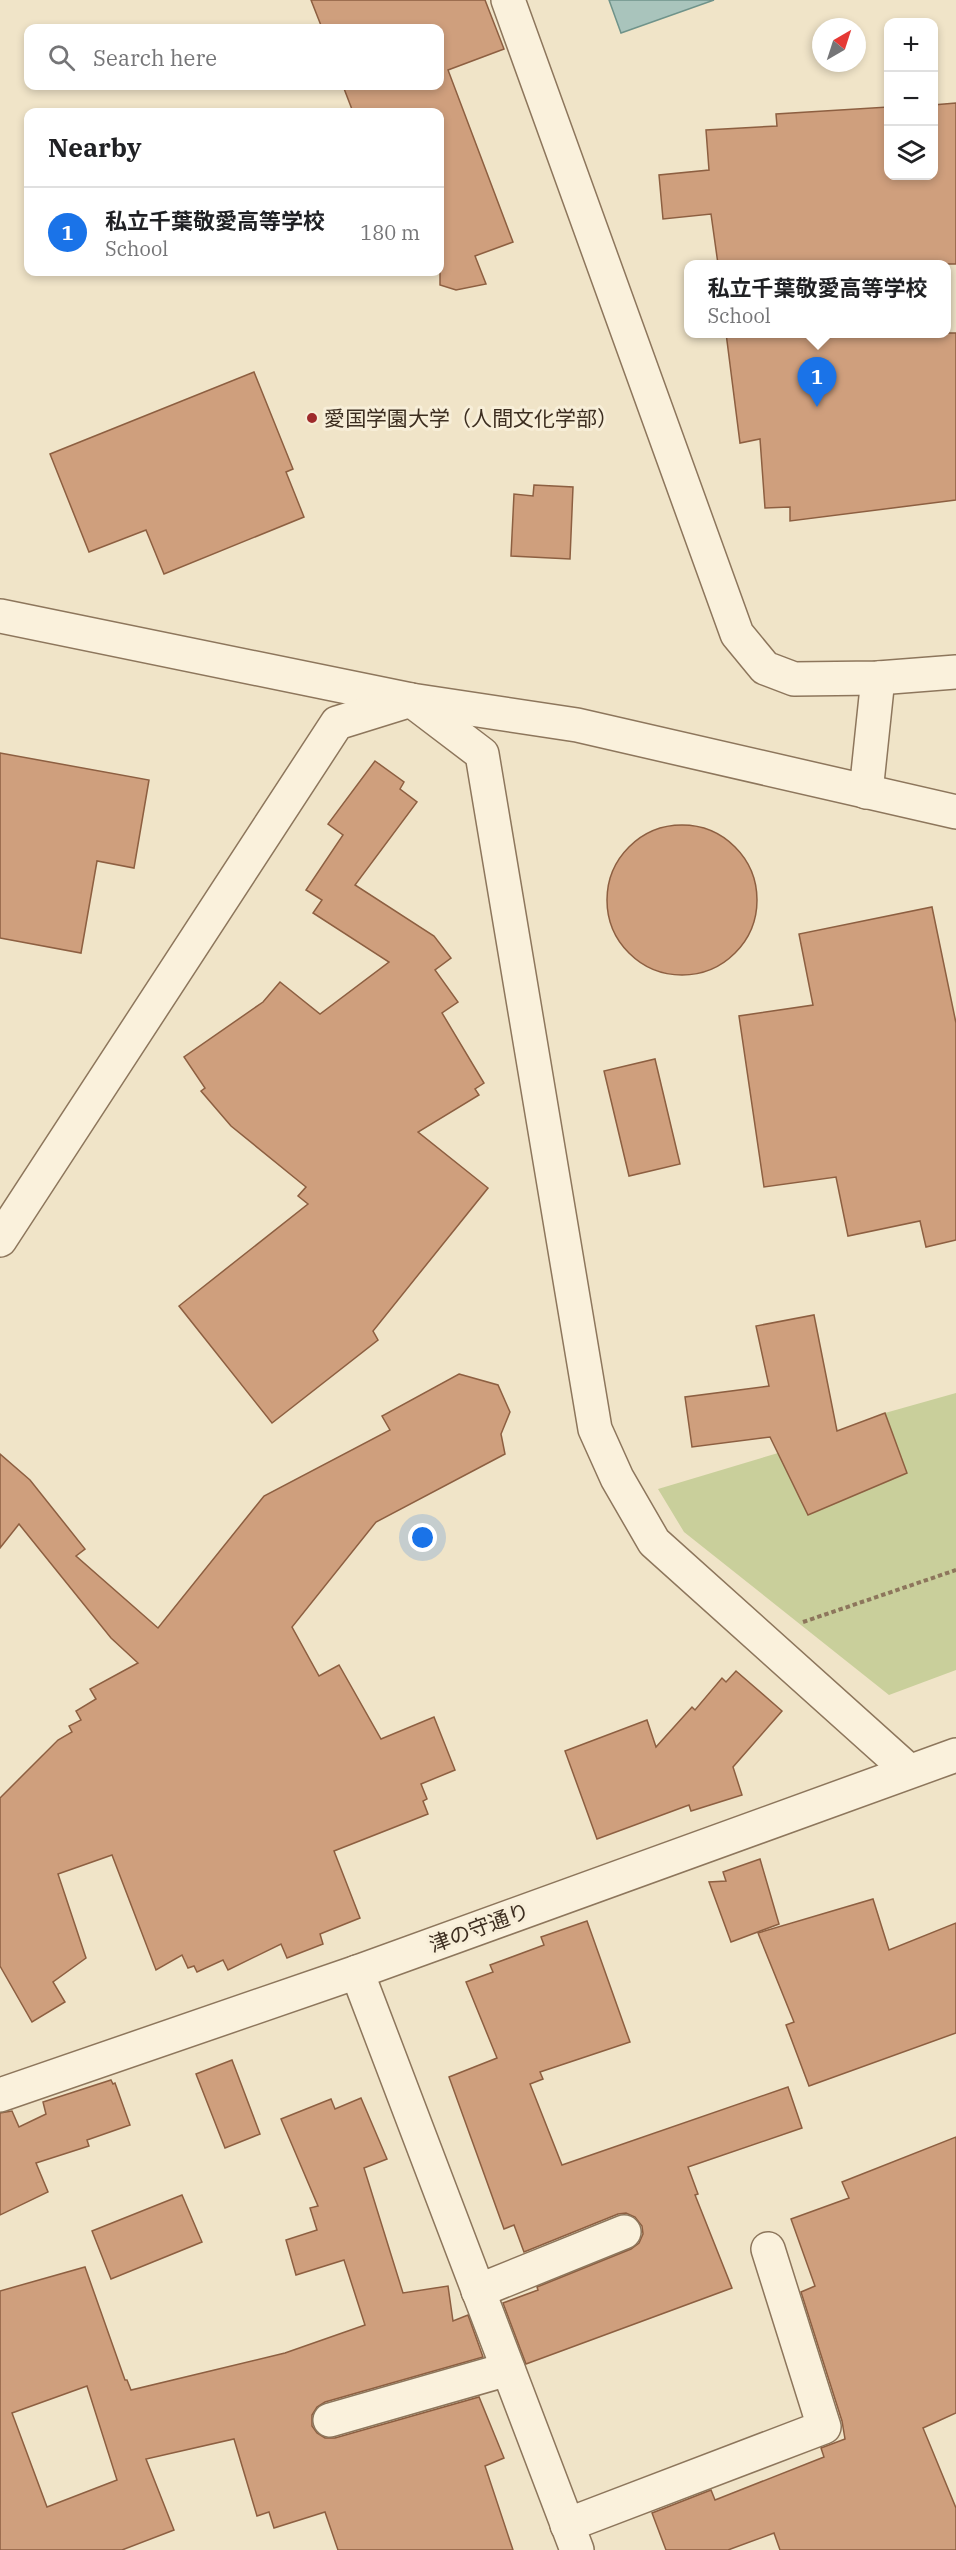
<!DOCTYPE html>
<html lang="en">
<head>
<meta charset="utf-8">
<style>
	:root { --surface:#fff; --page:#f2f2f2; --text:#202124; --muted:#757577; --line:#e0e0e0; --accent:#1a73e8 }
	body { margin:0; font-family:"IBM Plex Serif","Noto Sans JP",serif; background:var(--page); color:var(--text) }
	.controls { position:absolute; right:18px; top:18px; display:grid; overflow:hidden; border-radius:12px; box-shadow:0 3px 9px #0003 }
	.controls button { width:54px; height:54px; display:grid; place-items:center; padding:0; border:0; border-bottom:2px solid var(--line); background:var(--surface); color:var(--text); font:30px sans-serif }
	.compass { position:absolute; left:812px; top:18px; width:54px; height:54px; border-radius:50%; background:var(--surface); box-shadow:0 3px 9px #0003; rotate:39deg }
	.you { position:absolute; left:423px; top:1538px; width:21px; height:21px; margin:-15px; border:4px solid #fff; border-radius:50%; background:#1a73e8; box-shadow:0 0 0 9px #1a73e833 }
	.badge { display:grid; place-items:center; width:39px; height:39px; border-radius:50%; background:var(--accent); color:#fff; font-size:20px; font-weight:700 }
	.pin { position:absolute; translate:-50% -50px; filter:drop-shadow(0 2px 3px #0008) }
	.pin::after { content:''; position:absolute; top:32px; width:21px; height:18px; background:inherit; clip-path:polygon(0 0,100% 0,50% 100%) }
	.popup { position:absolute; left:684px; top:260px; width:267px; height:78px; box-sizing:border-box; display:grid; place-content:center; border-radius:12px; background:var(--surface); filter:drop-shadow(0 2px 4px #0005); font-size:20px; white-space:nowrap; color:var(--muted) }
	.popup b { font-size:22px; color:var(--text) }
	.popup::after { content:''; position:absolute; left:50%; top:100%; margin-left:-12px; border:12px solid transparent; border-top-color:var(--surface) }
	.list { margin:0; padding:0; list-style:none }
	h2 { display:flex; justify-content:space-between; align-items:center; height:78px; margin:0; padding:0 24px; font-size:26px }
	h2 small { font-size:20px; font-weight:400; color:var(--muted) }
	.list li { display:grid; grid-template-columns:39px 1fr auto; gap:18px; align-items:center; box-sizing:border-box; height:90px; padding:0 24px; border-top:2px solid var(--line) }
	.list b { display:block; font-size:22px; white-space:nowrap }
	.list p { margin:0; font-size:20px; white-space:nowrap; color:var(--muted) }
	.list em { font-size:20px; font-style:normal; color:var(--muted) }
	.icon { flex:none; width:33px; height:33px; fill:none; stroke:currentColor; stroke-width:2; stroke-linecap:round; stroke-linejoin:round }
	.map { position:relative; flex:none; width:956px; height:2550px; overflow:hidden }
	.search { position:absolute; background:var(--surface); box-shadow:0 3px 9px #0003; left:24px; top:24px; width:420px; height:66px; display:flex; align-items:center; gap:15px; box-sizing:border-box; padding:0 21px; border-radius:12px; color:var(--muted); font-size:22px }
	.panel { position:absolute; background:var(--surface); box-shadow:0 3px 9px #0003; left:24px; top:108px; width:420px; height:168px; border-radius:12px }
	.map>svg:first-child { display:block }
	.green { fill:#c9cf9b }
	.water { fill:#a9c4bc; stroke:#6f938a; stroke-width:1.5 }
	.building { fill:#cf9f7d; stroke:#8d5f41; stroke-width:1.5; fill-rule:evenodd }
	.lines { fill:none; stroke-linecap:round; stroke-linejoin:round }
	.minor-casing { stroke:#8d765c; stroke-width:36 }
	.path { stroke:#8d765c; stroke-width:4; stroke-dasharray:4.5 3; stroke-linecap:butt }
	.minor { stroke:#faf1dc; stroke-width:33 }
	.poi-dot { fill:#9e2a2b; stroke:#f7eed8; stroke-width:2 }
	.labels { text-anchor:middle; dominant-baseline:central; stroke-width:6; stroke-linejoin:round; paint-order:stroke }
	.poi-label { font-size:21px; fill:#3d2e20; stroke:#f7eed8; text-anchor:start }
	.street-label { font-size:21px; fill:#3d2e20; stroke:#f7eed8 }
</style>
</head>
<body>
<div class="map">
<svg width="956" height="2550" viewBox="0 0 956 2550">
	<rect width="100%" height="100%" fill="#f0e4c8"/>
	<polygon class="green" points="956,1393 956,1670 889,1695 684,1532 658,1489 778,1453 885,1413"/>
	<polygon class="water" points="609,0 714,0 621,33"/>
	<g class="building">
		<polygon points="311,0 485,0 504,49 448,70 513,242 475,256 486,284 456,290 440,285 440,112 353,112 343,86 440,86 440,28 322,28"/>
		<polygon points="956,103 956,264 718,264 711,214 663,219 659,175 709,170 706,130 777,126 776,114 888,107 888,176 933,176 933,105"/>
		<polygon points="726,333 956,333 956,500 790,521 790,507 765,508 760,439 740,443"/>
		<polygon points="254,372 293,469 286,472 304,517 164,574 146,530 89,552 50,454"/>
		<polygon points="534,485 573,487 570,559 511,556 514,494 533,496"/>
		<polygon points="0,753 149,780 134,868 97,861 81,953 0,938"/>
		<polygon points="375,761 404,782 400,789 417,802 355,885 434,936 451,958 435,970 458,1002 442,1013 484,1083 475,1089 479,1095 418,1132 488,1188 373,1331 378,1340 272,1423 179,1306 308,1204 298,1196 306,1187 231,1126 201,1091 205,1088 184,1057 263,1002 280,982 320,1014 389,962 313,913 322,900 306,890 343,835 328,824"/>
		<circle cx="682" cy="900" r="75"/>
		<polygon points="932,907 956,1023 956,1240 926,1247 920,1221 848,1236 836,1177 764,1187 739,1016 813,1005 799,934"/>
		<polygon points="655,1059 680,1164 629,1176 604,1071"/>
		<polygon points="814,1315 837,1431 885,1413 907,1473 808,1515 770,1437 692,1447 685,1397 769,1386 756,1326"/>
		<polygon points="459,1374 498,1385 510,1412 501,1434 505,1454 376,1522 292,1627 319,1676 339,1665 381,1739 434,1717 455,1770 421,1784 427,1799 423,1801 428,1814 334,1851 360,1918 320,1934 323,1944 287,1958 281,1944 228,1970 223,1960 197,1972 194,1966 188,1968 182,1955 156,1970 112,1855 58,1874 86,1958 53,1982 65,2002 32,2022 0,1966 0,1798 58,1740 72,1732 69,1726 81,1720 76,1711 96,1699 90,1689 138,1663 111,1638 19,1524 0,1548 0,1454 30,1480 85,1549 76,1556 158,1628 264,1496 390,1430 382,1416"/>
		<polygon points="736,1671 782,1711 733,1767 742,1795 691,1811 689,1805 597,1839 565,1751 647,1720 656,1747 692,1707 695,1710 722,1678 726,1682"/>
		<polygon points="760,1859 779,1924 731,1942 709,1882 726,1881 723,1872"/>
		<polygon points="873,1899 889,1950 956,1923 956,2033 809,2086 786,2025 794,2022 758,1933"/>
		<polygon points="587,1921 630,2042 540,2072 543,2079 530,2084 562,2165 788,2087 802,2128 688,2167 698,2194 695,2195 732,2288 526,2364 503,2303 538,2290 537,2287 631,2249 639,2243 643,2234 642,2226 635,2217 626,2213 618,2214 524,2252 514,2225 504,2229 449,2077 497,2058 466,1982 493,1972 490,1965 544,1945 541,1937"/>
		<polygon points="232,2060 260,2134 225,2148 196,2074"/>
		<polygon points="111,2080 113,2084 115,2083 130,2125 87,2140 89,2146 36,2163 48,2192 0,2215 0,2113 12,2111 19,2127 46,2114 43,2102"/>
		<path d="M361 2098 387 2159 364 2168 403 2293 448 2286 453 2321 468 2315 483 2357 325 2402 317 2407 312 2415V2426L317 2433 325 2438H335L479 2397 504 2458 485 2466 513 2550H338L325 2512 274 2528 269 2512 257 2516 234 2439 146 2459 174 2530 122 2550H0V2291L85 2267 125 2380H127L131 2390 285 2353 365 2325 344 2260 296 2275 286 2240 317 2230 310 2208 318 2206 281 2119 331 2099 335 2109ZM87 2386 117 2480 47 2507 12 2413Z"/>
		<polygon points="956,2137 956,2413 923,2428 956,2508 956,2550 780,2550 774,2533 728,2550 666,2550 652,2513 711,2490 715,2500 824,2457 821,2448 845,2439 842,2421 801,2292 815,2286 791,2219 849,2198 842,2182"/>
		<polygon points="182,2195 202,2242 111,2279 92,2231"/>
	</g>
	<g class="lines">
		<g class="minor-casing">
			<g id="minor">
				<polyline points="508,0 737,634 765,668 794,679 878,678 956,672"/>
				<polyline points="0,616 411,700 577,725 956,812"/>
				<polyline points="866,792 878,678"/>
				<polyline points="0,1240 337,723 411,700 482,754 595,1429 617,1478 654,1542 909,1771"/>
				<polyline points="357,1972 577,2550"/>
				<polyline points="0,2095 357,1972 956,1755"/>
				<polyline points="478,2291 624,2232"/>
				<polyline points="330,2420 508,2369"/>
				<polyline points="567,2525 824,2427 768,2249"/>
			</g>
		</g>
		<polyline class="path" points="803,1622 956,1570"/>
		<use href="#minor" class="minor"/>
	</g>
	<circle class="poi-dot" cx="312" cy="418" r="6"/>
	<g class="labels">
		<g class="poi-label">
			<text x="324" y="418">愛国学園大学（人間文化学部）</text>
		</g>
		<g class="street-label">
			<text transform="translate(479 1927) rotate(-20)">津の守通り</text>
		</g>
	</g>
</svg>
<div class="controls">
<button>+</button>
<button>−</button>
<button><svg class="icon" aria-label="layers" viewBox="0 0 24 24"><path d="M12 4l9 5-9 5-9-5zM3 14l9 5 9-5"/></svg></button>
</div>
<svg class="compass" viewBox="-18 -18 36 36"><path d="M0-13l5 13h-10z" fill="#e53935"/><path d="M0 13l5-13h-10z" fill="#757577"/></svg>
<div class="you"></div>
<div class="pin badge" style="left:817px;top:407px">1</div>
<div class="popup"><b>私立千葉敬愛高等学校</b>School</div>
<div class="search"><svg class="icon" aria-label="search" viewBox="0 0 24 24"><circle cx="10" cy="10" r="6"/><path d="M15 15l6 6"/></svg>Search here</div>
<section class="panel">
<h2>Nearby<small></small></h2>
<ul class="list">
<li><span class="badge">1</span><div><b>私立千葉敬愛高等学校</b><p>School</p></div><em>180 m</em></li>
</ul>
</section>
</div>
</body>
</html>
